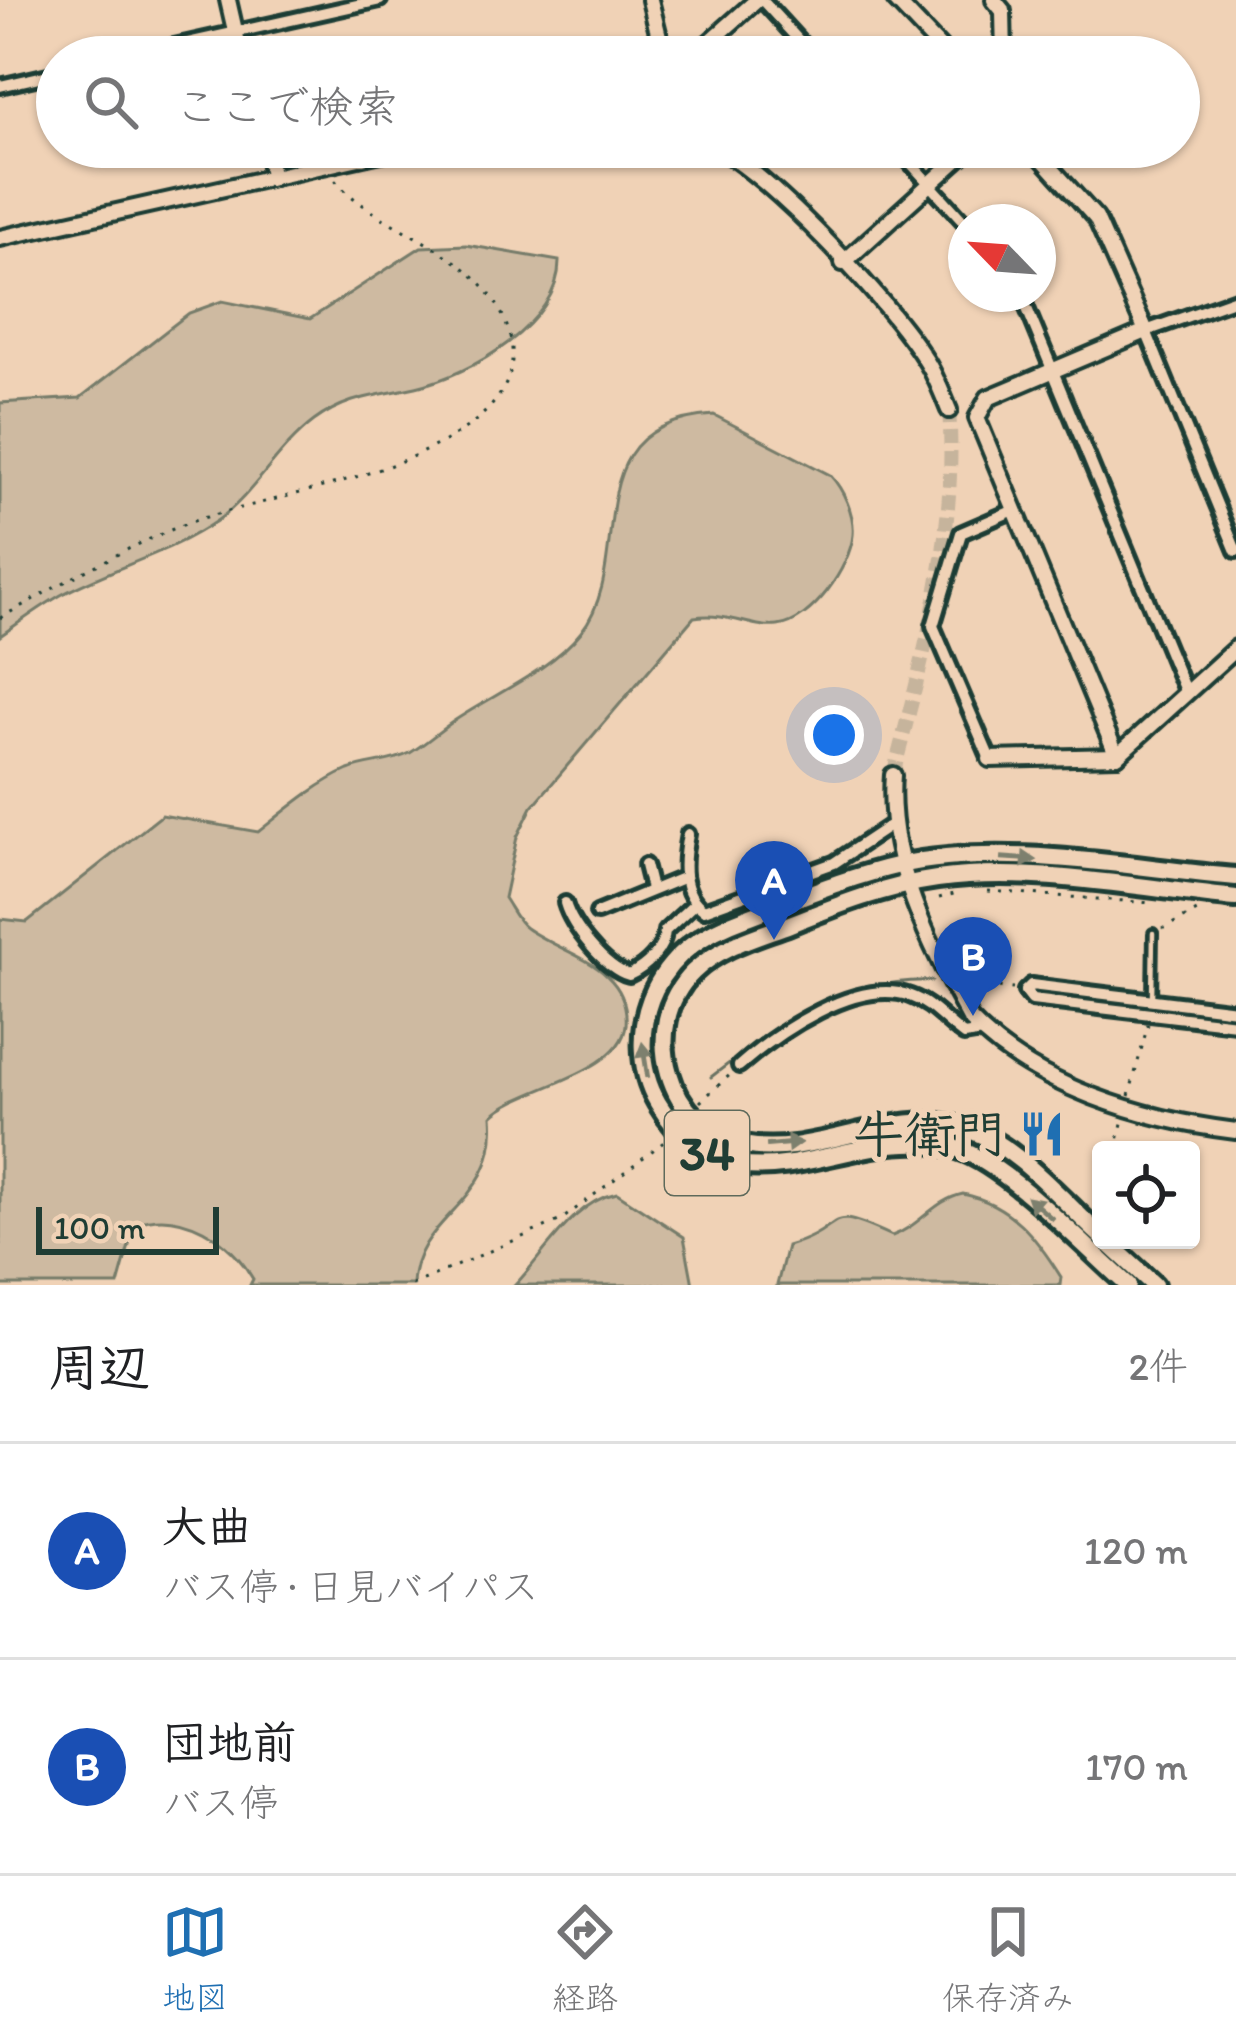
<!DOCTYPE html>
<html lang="ja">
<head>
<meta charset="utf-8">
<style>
	:root { --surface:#fff; --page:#f6f6f6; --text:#202124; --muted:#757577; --line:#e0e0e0; --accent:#1f6fb2 }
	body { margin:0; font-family:Itim,"Klee One",sans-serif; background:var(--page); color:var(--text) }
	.controls { position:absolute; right:36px; bottom:36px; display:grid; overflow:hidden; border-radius:12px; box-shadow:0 3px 9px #0004 }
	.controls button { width:108px; height:108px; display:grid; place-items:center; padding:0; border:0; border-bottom:3px solid var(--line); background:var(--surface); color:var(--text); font:60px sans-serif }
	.compass { position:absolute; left:948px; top:204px; width:108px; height:108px; border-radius:50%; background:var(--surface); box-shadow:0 3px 9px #0004; rotate:295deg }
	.scale { position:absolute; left:36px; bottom:30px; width:183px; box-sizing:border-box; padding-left:12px; border:6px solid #1f3d34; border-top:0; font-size:33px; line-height:42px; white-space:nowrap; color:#1f3d34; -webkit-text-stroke:9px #f0d2b6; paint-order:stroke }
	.you { position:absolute; left:834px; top:735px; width:42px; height:42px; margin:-30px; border:9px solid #fff; border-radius:50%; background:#1a73e8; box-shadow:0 0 0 18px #1a73e833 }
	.badge { display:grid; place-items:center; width:78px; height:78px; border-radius:50%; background:var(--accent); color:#fff; font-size:39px; font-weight:700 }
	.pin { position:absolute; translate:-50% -99px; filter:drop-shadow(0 3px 6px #0008) }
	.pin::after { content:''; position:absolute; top:63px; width:42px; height:36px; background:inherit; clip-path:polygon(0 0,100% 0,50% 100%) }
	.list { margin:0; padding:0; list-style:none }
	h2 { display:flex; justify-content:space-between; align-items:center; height:156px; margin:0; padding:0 48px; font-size:51px }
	h2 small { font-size:39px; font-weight:400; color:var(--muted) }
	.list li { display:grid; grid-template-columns:78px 1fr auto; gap:36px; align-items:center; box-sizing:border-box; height:216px; padding:0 48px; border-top:3px solid var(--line) }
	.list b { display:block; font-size:45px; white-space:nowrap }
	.list p { margin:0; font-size:39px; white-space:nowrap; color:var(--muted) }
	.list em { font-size:39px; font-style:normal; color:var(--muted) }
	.icon { flex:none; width:66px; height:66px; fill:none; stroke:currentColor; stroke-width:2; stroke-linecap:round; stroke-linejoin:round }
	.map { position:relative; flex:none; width:1236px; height:1285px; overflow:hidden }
	.search { position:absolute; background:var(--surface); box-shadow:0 3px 9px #0004; left:36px; right:36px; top:36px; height:132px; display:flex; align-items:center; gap:30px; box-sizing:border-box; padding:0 42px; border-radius:66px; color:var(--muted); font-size:45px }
	.sheet { height:588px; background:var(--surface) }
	nav { display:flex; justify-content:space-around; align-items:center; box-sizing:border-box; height:168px; border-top:3px solid var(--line); background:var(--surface); font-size:33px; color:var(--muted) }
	nav a { display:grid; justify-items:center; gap:6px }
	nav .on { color:var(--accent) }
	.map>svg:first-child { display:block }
	.green { fill:#cebaa1; stroke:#767c6a; stroke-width:3 }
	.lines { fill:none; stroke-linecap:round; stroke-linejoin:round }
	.stream { stroke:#6b7363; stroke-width:3 }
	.tertiary-tunnel { stroke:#c6b49c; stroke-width:14; stroke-dasharray:14 7; stroke-linecap:butt }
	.service-casing { stroke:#1f3d34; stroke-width:14 }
	.minor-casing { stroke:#1f3d34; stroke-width:20 }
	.tertiary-casing { stroke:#1f3d34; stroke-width:22 }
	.trunk-casing { stroke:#1f3d34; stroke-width:26 }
	.path { stroke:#1f3d34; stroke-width:3; stroke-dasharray:3 9; stroke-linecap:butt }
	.service { stroke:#f0d2b6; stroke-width:4.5 }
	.minor { stroke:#f0d2b6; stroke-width:10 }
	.tertiary { stroke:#f0d2b6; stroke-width:14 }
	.trunk { stroke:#f0d2b6; stroke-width:16 }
	.oneway { fill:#7d806e }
	.labels { text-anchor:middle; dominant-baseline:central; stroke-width:12; stroke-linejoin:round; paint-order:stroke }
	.shield { fill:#f0d2b6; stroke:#5e6a5b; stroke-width:3 }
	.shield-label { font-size:48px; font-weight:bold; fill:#1f3d34 }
	.poi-label { font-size:51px; font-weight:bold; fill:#1f3d34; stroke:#f0d2b6; text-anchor:end }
</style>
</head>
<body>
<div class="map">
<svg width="1236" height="1285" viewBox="0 0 1236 1285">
	<rect width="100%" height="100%" fill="#f0d2b6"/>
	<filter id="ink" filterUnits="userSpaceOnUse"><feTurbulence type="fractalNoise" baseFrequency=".00833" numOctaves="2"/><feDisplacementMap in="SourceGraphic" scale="24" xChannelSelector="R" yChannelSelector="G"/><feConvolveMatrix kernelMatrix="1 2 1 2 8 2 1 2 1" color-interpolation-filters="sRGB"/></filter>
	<g filter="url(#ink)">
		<g class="green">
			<path d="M466 245 559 261C560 323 470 375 416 387 377 396 348 396 314 421 277 449 254 494 218 520 169 554 113 567 61 595 40 607 20 622 0 636V403L80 398 189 313 222 301 310 319 421 247Z"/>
			<path d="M714 415 830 475C843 489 855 514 853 535 850 567 812 622 778 626 753 629 729 612 694 617L532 807 517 837 504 898C511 908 517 922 526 928 564 955 631 966 626 1025 621 1074 519 1088 492 1116 500 1206 416 1213 413 1285H250L253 1279C231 1240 181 1206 135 1224L118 1285H0V919L27 922 162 815 258 832C285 811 316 784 348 770 368 762 391 763 410 753 425 744 439 731 454 721 494 694 550 671 581 632 638 560 569 424 714 415Z"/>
			<path d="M617 1193 684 1237 693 1285H515C545 1254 573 1202 617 1193Z"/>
			<path d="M963 1194C1011 1204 1036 1237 1061 1277L1060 1285H777L787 1246C852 1227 818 1202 892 1236 920 1226 934 1200 963 1194Z"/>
		</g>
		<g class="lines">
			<g class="stream">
				<polyline points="1035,993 1087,1001"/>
				<polyline points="1150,1009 1236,1017"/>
				<path d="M711 1077C778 1026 844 978 932 981"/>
			</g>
			<path class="tertiary-tunnel" d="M893 775C924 655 958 534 949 410"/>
			<g class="service-casing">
				<polyline id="service" points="1152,999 1153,933"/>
			</g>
			<g class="minor-casing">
				<g id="minor">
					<polyline points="762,0 814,57"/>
					<polyline points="125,57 380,0"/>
					<polyline points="0,86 57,73"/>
					<polyline points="896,147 966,224"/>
					<polyline points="1021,294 1186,693"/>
					<polyline points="1236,299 1146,331 1236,551"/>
					<polyline points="990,759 933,626 961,533 1012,511"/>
					<path d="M688 834C683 861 680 893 704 910L834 863 894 823"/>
					<polyline points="645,865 651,889"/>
					<path d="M565 903C572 927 605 968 629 975 646 967 664 950 665 931L695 903"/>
					<polyline points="597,913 685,877"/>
					<polyline points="1025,991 1032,1000 1236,1024"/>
					<polyline points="1025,991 1031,985 1236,1010"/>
					<path d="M739 1066C777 1033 857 977 910 996 933 1004 945 1022 964 1035L982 1032"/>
				</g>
			</g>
			<g class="tertiary-casing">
				<g id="tertiary">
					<polyline points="228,0 241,57"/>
					<polyline points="650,0 664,57"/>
					<polyline points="895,0 949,57"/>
					<polyline points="994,0 1003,11 1004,57"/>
					<polyline points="693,57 757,0"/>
					<polyline points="265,147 273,177"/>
					<path d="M715 147C772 176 890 303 925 359 935 374 942 393 949 410"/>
					<polyline points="1032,147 1096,218 1146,331 988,398 977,418 1117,756"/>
					<polyline points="0,238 408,147"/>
					<polyline points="843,263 971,147"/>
					<polyline points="990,759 1117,756 1236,648"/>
					<path d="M893 775C886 861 930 945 970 1019 1034 1087 1145 1120 1236 1131"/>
				</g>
			</g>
			<g class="trunk-casing">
				<g id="trunk">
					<path d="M1101 1236C1061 1200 1019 1147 967 1129 893 1104 817 1160 743 1145 667 1129 638 1026 693 972 720 946 756 937 790 924 838 905 886 886 937 879 1034 866 1139 888 1236 898"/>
					<polyline points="1105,1240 1154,1285"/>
					<path d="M1128 1285C1086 1248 1008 1165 958 1149 853 1115 736 1235 658 1103 638 1069 638 1024 655 989 674 951 707 932 745 918 796 899 847 877 900 865 1007 842 1129 868 1236 877"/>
				</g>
			</g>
			<g class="path">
				<path d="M0 618C61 584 123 548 188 523 265 494 562 459 505 321 475 246 381 235 332 177"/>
				<polyline points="988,891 1152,903"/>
				<polyline points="939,898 961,892"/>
				<polyline points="1162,929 1201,909"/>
				<polyline points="963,982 1013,989"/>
				<polyline points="1129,1096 1148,1024"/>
				<polyline points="700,1102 733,1072"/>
				<polyline points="1116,1150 1122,1123"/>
				<polyline points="412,1285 561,1220 669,1138"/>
			</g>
			<use href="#service" class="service"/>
			<use href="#minor" class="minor"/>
			<use href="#tertiary" class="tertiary"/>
			<use href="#trunk" class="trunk"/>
		</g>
		<defs><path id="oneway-solid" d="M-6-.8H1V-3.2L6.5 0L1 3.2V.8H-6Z" transform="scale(3)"/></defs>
		<g class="oneway">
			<use href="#oneway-solid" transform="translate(1019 859) rotate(4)"/>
			<use href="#oneway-solid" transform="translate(645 1060) rotate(-99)"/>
			<use href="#oneway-solid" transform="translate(784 1144) rotate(-5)"/>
			<use href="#oneway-solid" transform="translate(1040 1208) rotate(-139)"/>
		</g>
	</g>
	<defs>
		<g id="restaurant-bare" transform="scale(3.6)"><path d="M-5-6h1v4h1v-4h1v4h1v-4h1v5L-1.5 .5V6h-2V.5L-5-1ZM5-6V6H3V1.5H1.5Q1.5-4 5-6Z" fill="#1f6fb2" stroke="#f0d2b6" stroke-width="2.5" paint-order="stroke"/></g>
	</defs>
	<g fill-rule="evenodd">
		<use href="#restaurant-bare" x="1042" y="1134"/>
	</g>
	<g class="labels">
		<rect class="shield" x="665" y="1111" width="84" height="84" rx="9"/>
		<g class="shield-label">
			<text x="707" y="1153">34</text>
		</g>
		<g class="poi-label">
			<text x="1006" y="1134">牛衛門</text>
		</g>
	</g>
</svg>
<div class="controls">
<button><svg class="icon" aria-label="locate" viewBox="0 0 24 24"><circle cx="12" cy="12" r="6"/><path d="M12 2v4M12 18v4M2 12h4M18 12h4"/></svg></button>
</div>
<svg class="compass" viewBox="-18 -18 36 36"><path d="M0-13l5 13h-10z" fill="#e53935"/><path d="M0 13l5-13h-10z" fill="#757577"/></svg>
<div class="scale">100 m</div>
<div class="you"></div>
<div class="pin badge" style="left:774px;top:940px;background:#1a4fb4">A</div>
<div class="pin badge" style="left:973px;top:1016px;background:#1a4fb4">B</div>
<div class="search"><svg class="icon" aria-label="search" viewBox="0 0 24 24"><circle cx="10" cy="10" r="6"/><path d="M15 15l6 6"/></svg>ここで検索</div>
</div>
<section class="sheet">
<h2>周辺<small>2件</small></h2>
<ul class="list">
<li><span class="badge" style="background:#1a4fb4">A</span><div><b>大曲</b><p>バス停 · 日見バイパス</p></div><em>120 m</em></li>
<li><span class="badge" style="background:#1a4fb4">B</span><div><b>団地前</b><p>バス停</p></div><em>170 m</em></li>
</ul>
</section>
<nav>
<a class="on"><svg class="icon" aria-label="map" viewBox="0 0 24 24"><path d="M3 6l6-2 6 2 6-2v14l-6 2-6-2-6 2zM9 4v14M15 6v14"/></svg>地図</a>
<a><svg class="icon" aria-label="directions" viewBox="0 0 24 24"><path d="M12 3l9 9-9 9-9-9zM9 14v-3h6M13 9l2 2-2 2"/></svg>経路</a>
<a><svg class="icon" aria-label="saved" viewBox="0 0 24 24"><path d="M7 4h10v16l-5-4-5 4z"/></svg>保存済み</a>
</nav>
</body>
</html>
